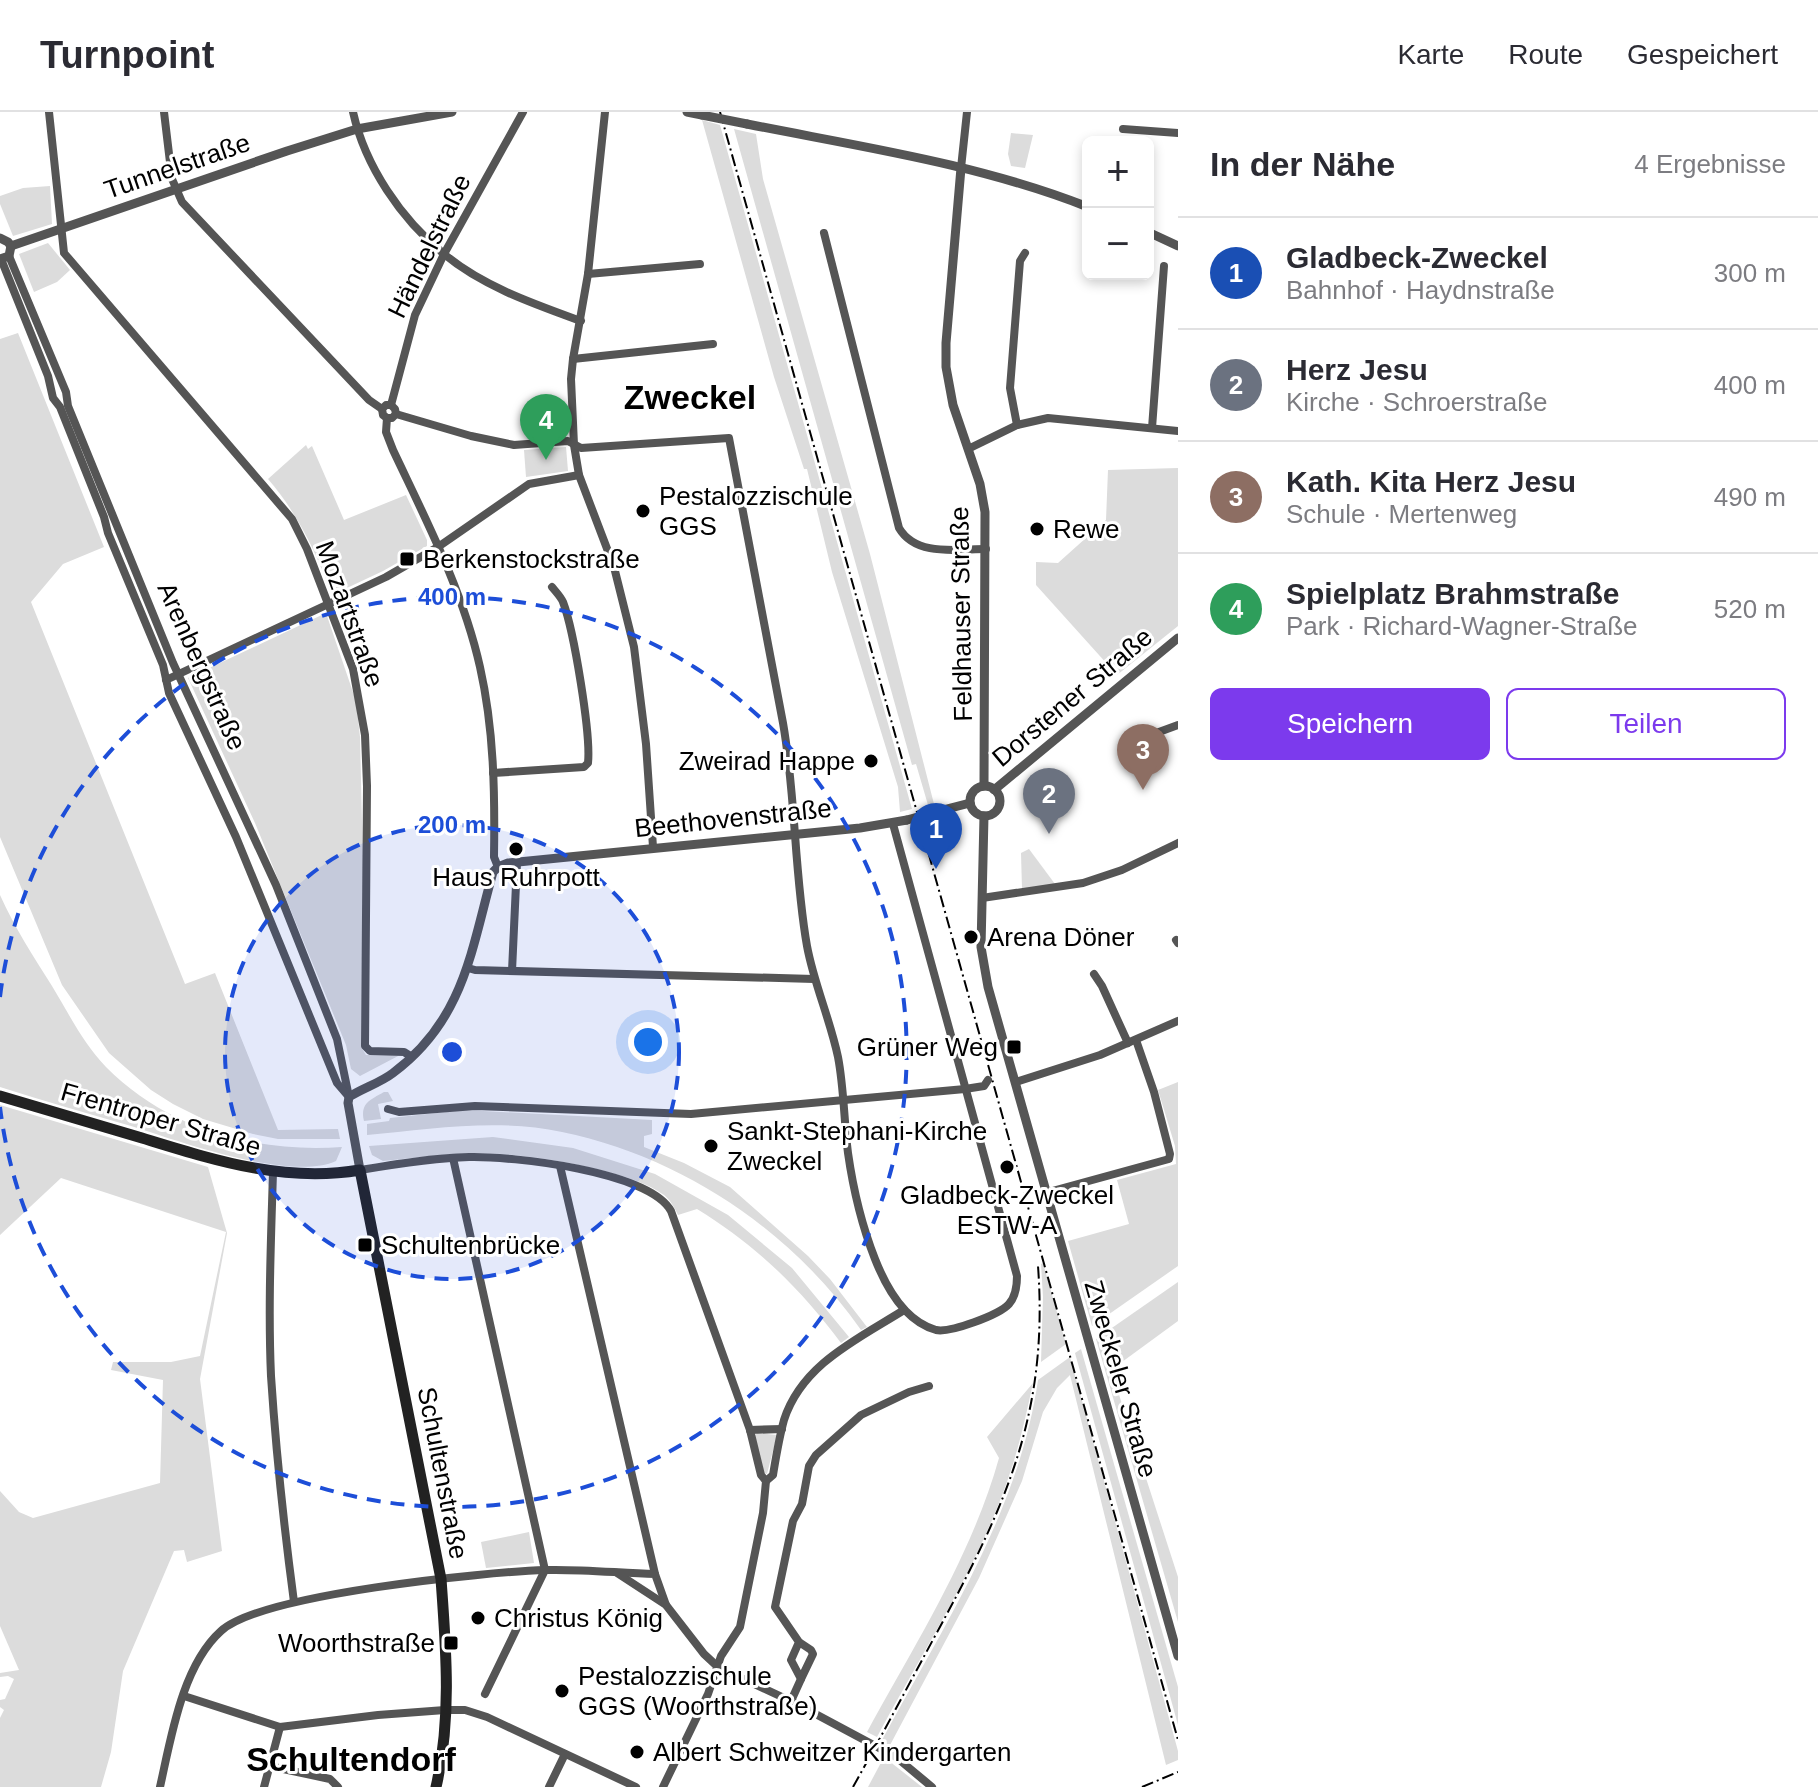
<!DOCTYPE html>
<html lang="de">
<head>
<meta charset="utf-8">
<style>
	:root { --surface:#fff; --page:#f2f2f3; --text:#2b2b33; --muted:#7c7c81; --line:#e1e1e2; --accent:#7c3aed }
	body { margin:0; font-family:Helvetica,sans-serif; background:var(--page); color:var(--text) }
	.controls { position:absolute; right:24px; top:24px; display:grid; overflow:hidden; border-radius:12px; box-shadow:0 4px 12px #0003 }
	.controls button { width:72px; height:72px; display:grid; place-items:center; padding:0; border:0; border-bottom:2px solid var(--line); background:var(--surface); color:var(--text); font:40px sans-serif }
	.you { position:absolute; left:648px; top:930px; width:28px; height:28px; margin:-20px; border:6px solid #fff; border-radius:50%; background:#1a73e8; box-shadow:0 0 0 12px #1a73e833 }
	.badge { display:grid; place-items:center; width:52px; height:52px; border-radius:50%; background:var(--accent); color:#fff; font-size:26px; font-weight:700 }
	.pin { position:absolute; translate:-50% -66px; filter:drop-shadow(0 2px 4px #0008) }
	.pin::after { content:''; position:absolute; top:42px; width:28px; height:24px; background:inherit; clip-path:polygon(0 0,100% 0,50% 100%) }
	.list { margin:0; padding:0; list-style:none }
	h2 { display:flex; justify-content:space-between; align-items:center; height:104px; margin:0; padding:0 32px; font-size:34px }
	h2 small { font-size:26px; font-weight:400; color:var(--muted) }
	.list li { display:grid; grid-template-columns:52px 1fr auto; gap:24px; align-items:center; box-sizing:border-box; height:112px; padding:0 32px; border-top:2px solid var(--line) }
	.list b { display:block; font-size:30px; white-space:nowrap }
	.list p { margin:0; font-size:26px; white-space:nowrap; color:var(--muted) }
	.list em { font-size:26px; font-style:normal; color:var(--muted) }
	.actions { display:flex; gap:16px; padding:24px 32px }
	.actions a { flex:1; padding:18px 0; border:2px solid var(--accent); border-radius:12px; text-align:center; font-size:28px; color:var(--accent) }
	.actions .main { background:var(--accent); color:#fff }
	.map { position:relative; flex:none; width:1178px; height:1675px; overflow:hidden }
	header { display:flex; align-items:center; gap:48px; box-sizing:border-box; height:112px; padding:0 40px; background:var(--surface); border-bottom:2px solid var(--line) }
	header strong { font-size:38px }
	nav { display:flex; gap:44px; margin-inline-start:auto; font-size:28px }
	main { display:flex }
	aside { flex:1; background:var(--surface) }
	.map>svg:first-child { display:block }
	.green { fill:#dcdcdc }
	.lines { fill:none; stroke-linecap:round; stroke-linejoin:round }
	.minor { stroke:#555; stroke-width:8 }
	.tertiary { stroke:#555; stroke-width:9 }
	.secondary { stroke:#222; stroke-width:11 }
	.rail { stroke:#000; stroke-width:2; stroke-dasharray:12 4 2 4; stroke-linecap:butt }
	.tertiary-bridge { stroke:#555; stroke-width:9 }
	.ring { fill:none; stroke:#1d4ed8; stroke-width:4; stroke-dasharray:14 10 }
	.poi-dot { fill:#000; stroke:#fff; stroke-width:3 }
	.labels { text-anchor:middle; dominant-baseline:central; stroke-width:6; stroke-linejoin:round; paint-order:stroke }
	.street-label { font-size:26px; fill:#000; stroke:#fff }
	.poi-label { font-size:26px; fill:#000; stroke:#fff; text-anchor:start }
	.district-label { font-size:34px; font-weight:bold; fill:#000; stroke:#fff }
	.centre { fill:#1d4ed8; stroke:#fff; stroke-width:4 }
	.ring-label { font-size:24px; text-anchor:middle; font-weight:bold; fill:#1d4ed8; stroke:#fff; stroke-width:6; stroke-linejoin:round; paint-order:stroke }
</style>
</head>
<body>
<header>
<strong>Turnpoint</strong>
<nav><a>Karte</a><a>Route</a><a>Gespeichert</a></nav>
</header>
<main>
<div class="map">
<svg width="1178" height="1675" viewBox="0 0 1178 1675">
	<rect width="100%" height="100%" fill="#fff"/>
	<g class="green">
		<polygon points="702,8 720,13 912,697 900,700 898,675 832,460 807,357 804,357 774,265"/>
		<polygon points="734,17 756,22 763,67 870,442 934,692 928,693 916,652 912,653"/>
		<polygon points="1011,21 1033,23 1025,56 1011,54 1008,42"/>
		<polygon points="50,74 52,112 13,124 0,92 0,84 23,76"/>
		<polygon points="48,131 70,158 57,170 34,180 19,142"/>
		<polygon points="18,221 104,435 63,452 31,490 185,872 215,861 278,1018 338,1017 340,1027 278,1027 253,1022 203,1007 173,992 151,978 109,941 62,873 0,725 0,227"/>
		<path d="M306 333 308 337 312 334 344 408 406 383 427 428V434L383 459 332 483C316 440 298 402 268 367Z"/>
		<polygon points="566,335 568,359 526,365 524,338"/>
		<polygon points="1178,356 1178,514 1117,563 1036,473 1036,450 1058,451 1106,408 1108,358"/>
		<polygon points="326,501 356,589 360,625 363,753 361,935 366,943 400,943 360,964 351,957 346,933 255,711 188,566"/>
		<polygon points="1029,737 1055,772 1022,777 1021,741"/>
		<path d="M0 783C15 816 33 844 52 874 69 902 83 931 106 955 169 1018 255 1041 342 1035L336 1049C290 1070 179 1029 131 1014 87 1001 44 989 0 975Z"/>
		<polygon points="1178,970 1178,1154 1092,1214 1068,1129 1129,1112 1117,1068 1176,1052 1175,1034 1158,978"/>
		<path d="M384 980H388L393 989 378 992 381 1007 364 1009C360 991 370 988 384 980Z"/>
		<polygon points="0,993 208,1055 227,1121 200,1267 222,1439 187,1450 184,1438 174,1439 123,1559 111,1640 101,1675 0,1675 0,1606 4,1598 0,1595 0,1588 5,1587 14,1567 8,1564 0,1565 0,1561 19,1558 0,1514 0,1379 19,1400 33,1406 160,1371 163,1268 111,1258 113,1250 171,1250 200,1244 226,1120 61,1066 0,1123"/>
		<path d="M465 998 652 1008V1022L644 1024V1035L684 1051 730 1075 808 1144 830 1167 867 1215 861 1218C791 1118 682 1045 562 1020 499 1006 430 1017 367 1023V1012L389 1009 390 1006Z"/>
		<path d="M493 1025 573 1036 655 1062 728 1103 792 1156 849 1225 841 1231C799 1175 757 1134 697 1097L678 1103C674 1095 671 1089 664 1083 630 1057 524 1041 481 1041 448 1041 415 1046 383 1049L372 1043 369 1034Z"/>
		<polygon points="1043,1151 1066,1232 1041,1250 1043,1185 1041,1152"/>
		<polygon points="1178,1170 1178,1209 1111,1258 1178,1465 1178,1510 1096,1227"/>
		<polygon points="1081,1237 1178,1575 1178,1613 1075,1241"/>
		<path d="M1070 1245 1178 1639V1648L1166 1653 1070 1263 1057 1276 1043 1300 1022 1369 979 1466 889 1635 882 1628C944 1513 1019 1400 1038 1268Z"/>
		<path d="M1033 1271C1026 1303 1019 1336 1008 1367 978 1454 921 1543 877 1625L867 1620C915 1532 972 1443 999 1346L987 1325Z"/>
		<polygon points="757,1321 777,1323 767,1362 764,1361 755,1324"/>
		<polygon points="529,1420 534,1451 486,1456 481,1430"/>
		<polygon points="884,1645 922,1675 868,1675"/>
	</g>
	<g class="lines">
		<g class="minor">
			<polyline points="49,0 64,141 292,407 307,437 353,557 365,623 367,674 365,934 370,939 404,940 412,945"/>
			<polyline points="164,0 172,67 182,90 369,288 382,297"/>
			<path d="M353 0C365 54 401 107 444 142 482 174 534 192 581 209"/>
			<polyline points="605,0 588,162 573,247 571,267 574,333 579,363 614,455 634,535 646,632 653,735"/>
			<polyline points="1123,17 1178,21"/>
			<polyline points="961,56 967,0"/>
			<path d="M824 121 899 416C916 445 957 437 986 437"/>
			<polyline points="9,144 66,280 68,294 173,551 276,773 337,927 349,985"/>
			<polyline points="1,147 48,264 53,286 60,295 104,405 108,421 163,553 169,581 236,725 337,971 349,985"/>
			<polyline points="588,162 700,152"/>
			<polyline points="573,247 713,232"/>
			<polyline points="391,293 415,203 444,142 523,0"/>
			<path d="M396 302 395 297 391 293H386L382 297 383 303 387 306H392L396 302 471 324 514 333 568 329 581 336 729 326C747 421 765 516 783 611 796 685 794 761 807 834 814 872 830 907 838 945 844 976 844 1010 848 1041 853 1076 862 1114 875 1147 886 1175 904 1209 936 1218 950 1221 999 1203 1009 1192 1016 1184 1017 1174 1017 1164L893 712"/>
			<path d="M387 306 386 320 393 338C426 408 463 479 480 555 494 617 495 681 494 745L498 755"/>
			<polyline points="1017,313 1010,276 1020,149 1025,141"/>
			<polyline points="1152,316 1164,154"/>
			<polyline points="968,337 1017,313 1048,306 1178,319"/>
			<polyline points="166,568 386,465 438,435 529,372 579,363"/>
			<polyline points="1137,636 1148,624 1178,613"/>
			<path d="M493 661 584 655 588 651C591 622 574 519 563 490 561 485 556 480 552 475"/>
			<polyline points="982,786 1083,771 1122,758 1178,731"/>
			<polyline points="1176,828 1178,831"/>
			<polyline points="468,856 475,858 814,867"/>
			<polyline points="512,859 517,751"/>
			<polyline points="1094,862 1102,874 1128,931"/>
			<polyline points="1016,970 1100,943 1178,909"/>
			<polyline points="388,997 399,1000 475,994 691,1002 965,977 984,974 988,968"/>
			<polyline points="453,1046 545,1458 485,1582"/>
			<polyline points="560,1054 655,1462"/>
			<path d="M360 1058C396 1052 433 1046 469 1045 512 1044 649 1059 671 1099L750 1318 761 1363 766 1369 763 1401 740 1515 721 1544 708 1582 663 1675"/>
			<path d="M273 1060C271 1128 268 1196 271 1264 276 1340 284 1415 294 1490"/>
			<polyline points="1045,1081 1169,1047 1170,1042 1154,980 1136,928"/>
			<polyline points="750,1318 782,1317"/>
			<path d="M766 1369 773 1363C776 1345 779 1326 784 1308 802 1252 858 1227 904 1198"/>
			<polyline points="617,1461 666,1493 704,1542 718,1555 795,1591 896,1645 932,1675"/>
			<polyline points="799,1530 791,1548 801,1567 813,1542 811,1538 799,1530 775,1495 793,1409 802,1392 809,1354 816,1343 861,1303 909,1280 929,1274"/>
			<polyline points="184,1584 280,1615 378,1603 445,1598 465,1598 487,1605 636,1675"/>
			<polyline points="791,1589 801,1567"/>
			<polyline points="269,1654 330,1667 338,1675"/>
			<path d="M160 1675C171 1626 182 1554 221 1519 261 1482 485 1460 546 1458 582 1457 619 1461 655 1462L666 1493"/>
			<polyline points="264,1675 280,1615"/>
			<polyline points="549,1675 565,1642"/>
		</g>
		<g class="tertiary">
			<polyline points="687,0 702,3"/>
			<path d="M747 12C862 35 979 52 1088 95"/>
			<polyline points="961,56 946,231 946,255 953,293 980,372 985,400 984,674"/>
			<polyline points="1148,120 1178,134"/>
			<polyline points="0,126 8,130 11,134"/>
			<polyline points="11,134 287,39 357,17 452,0"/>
			<polyline points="0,147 9,144 11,134"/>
			<circle cx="985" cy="689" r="15"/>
			<polyline points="994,678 1178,526"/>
			<polyline points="939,699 970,691"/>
			<polyline points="984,704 981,835 988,875 1178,1544"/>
			<path d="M360 1058 348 991 349 985C363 976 380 971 393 961 464 908 471 839 493 760L498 755 508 751 860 716 907 708"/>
		</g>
		<path class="secondary" d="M0 984C47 998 95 1012 142 1026 214 1048 284 1071 360 1058L441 1467C446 1536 452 1607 436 1675"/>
		<g class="rail">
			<polyline points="720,0 1178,1628"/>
			<path d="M853 1675C881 1625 908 1574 935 1524 1004 1397 1049 1304 1038 1154"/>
			<polyline points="1142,1675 1178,1660"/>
		</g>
		<g class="tertiary-bridge">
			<polyline points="702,3 747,12"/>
			<polyline points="907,708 939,699"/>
		</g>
	</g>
	<circle cx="452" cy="940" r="227" fill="#1d4ed8" fill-opacity=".12"/>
	<g class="ring">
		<circle cx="452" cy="940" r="227"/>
		<path d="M0 885A455 455 0 1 1 0 995"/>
	</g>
	<g class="poi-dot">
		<circle cx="643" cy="399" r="8"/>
		<circle cx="1037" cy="417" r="8"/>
		<rect x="399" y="439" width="16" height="16" rx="4"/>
		<circle cx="871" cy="649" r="8"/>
		<circle cx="516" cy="737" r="8"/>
		<circle cx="971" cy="825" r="8"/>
		<rect x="1006" y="927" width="16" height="16" rx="4"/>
		<circle cx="711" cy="1034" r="8"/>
		<circle cx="1007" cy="1055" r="8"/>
		<rect x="357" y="1125" width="16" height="16" rx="4"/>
		<circle cx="478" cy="1506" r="8"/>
		<rect x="443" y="1523" width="16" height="16" rx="4"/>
		<circle cx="562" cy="1579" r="8"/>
		<circle cx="637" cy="1640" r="8"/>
	</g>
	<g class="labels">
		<g class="street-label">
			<text transform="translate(177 54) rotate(-19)">Tunnelstraße</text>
			<text transform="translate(429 134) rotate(-64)">Händelstraße</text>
			<text transform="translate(350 502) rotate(70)">Mozartstraße</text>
			<text transform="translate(961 502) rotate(-91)">Feldhauser Straße</text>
			<text transform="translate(202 554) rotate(66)">Arenbergstraße</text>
			<text transform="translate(1072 585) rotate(-40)">Dorstener Straße</text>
			<text transform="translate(733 706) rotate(-6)">Beethovenstraße</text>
			<text transform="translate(161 1007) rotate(16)">Frentroper Straße</text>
			<text transform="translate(1121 1267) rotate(74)">Zweckeler Straße</text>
			<text transform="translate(443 1361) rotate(79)">Schultenstraße</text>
		</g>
		<g class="poi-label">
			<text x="659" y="384">Pestalozzischule<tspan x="659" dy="30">GGS</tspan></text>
			<text x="1053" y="417">Rewe</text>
			<text x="423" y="447">Berkenstockstraße</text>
			<text x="855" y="649" text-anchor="end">Zweirad Happe</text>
			<text x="516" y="765" text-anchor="middle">Haus Ruhrpott</text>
			<text x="987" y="825">Arena Döner</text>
			<text x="998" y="935" text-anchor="end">Grüner Weg</text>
			<text x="727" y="1019">Sankt-Stephani-Kirche<tspan x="727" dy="30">Zweckel</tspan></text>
			<text x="1007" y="1083" text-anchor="middle">Gladbeck-Zweckel<tspan x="1007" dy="30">ESTW-A</tspan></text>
			<text x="381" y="1133">Schultenbrücke</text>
			<text x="494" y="1506">Christus König</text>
			<text x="435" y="1531" text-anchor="end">Woorthstraße</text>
			<text x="578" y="1564">Pestalozzischule<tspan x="578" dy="30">GGS (Woorthstraße)</tspan></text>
			<text x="653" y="1640">Albert Schweitzer Kindergarten</text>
		</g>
		<g class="district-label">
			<text x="690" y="285">Zweckel</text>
			<text x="351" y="1647">Schultendorf</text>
		</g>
	</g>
	<circle cx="452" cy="940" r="12" class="centre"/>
	<g class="ring-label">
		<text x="452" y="493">400 m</text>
		<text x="452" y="721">200 m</text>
	</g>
</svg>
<div class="controls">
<button>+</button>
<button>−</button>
</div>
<div class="you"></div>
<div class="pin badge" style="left:936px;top:757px;background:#1a4fb4">1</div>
<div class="pin badge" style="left:1049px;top:722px;background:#6b7280">2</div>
<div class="pin badge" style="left:1143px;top:678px;background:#8d6e63">3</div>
<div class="pin badge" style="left:546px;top:348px;background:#2e9e5b">4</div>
</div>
<aside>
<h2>In der Nähe<small>4 Ergebnisse</small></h2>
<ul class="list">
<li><span class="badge" style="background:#1a4fb4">1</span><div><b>Gladbeck-Zweckel</b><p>Bahnhof · Haydnstraße</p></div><em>300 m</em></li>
<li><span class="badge" style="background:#6b7280">2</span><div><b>Herz Jesu</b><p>Kirche · Schroerstraße</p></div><em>400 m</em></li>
<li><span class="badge" style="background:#8d6e63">3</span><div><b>Kath. Kita Herz Jesu</b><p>Schule · Mertenweg</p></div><em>490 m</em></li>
<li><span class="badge" style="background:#2e9e5b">4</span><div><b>Spielplatz Brahmstraße</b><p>Park · Richard-Wagner-Straße</p></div><em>520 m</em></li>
</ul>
<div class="actions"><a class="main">Speichern</a><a>Teilen</a></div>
</aside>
</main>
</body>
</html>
